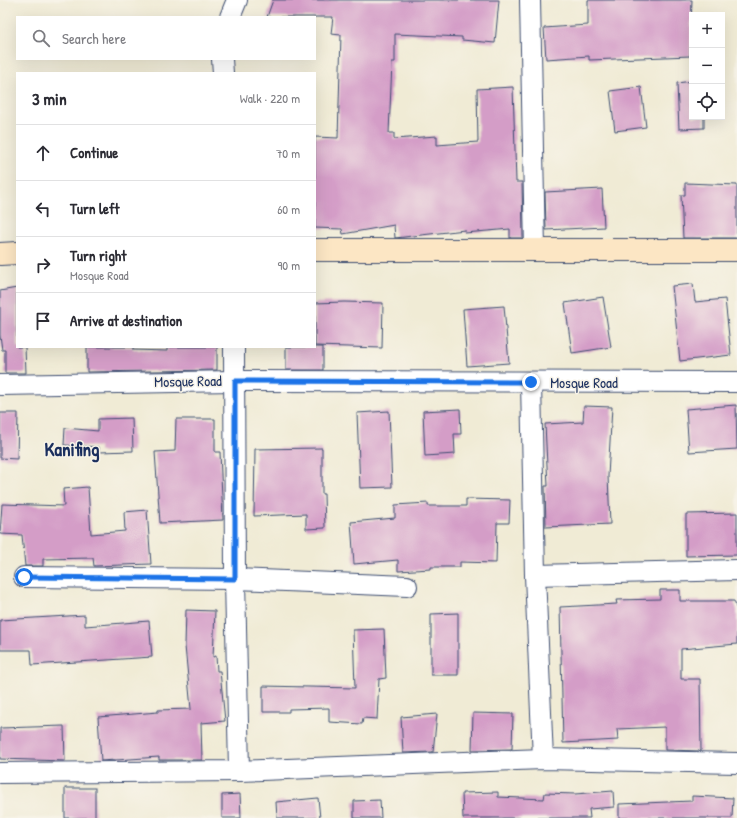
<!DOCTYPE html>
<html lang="en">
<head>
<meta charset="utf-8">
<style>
	:root { --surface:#fff; --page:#f7f7f7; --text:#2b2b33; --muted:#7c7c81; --line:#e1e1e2 }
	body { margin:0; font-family:"Patrick Hand",sans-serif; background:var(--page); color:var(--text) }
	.controls { position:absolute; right:12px; top:12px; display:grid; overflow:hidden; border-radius:0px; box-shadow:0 4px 16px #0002 }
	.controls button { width:36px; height:36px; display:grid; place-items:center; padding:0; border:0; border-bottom:1px solid var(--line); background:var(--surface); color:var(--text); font:20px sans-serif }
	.stop { position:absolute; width:12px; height:12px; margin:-9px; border:3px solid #1a73e8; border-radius:50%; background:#fff }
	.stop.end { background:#1a73e8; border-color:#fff; box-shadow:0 1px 4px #0008 }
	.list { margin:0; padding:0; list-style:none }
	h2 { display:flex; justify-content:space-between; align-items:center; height:52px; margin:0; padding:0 16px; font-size:17px }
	h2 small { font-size:13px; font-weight:400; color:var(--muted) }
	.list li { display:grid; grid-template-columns:26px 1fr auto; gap:12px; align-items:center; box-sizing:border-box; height:56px; padding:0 16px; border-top:1px solid var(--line) }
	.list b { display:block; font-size:15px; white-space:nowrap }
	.list p { margin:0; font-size:13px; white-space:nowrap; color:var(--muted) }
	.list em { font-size:13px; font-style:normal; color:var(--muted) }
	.icon { flex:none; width:22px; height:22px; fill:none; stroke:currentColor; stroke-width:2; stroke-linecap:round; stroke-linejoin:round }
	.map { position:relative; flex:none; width:737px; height:818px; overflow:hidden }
	.search { position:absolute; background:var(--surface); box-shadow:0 4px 16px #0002; left:16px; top:16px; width:300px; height:44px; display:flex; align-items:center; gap:10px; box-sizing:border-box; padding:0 14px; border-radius:0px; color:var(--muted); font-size:15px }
	.panel { position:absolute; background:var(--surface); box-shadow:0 4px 16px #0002; left:16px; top:72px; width:300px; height:276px; border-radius:0px }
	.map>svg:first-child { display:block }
	.building { fill:#d49dc7 }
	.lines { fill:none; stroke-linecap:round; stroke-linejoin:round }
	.street-casing { stroke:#3b4b70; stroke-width:22 }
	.secondary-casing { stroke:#3b4b70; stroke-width:24 }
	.street { stroke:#fff; stroke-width:20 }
	.secondary { stroke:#fce6c4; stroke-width:22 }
	.route { stroke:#1a73e8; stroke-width:5 }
	.labels { text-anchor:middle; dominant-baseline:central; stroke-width:3; stroke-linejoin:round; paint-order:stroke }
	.street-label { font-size:15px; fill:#1b2f5e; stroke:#f7f3e8 }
	.district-label { font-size:19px; font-weight:bold; fill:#1b2f5e; stroke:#f7f3e8 }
</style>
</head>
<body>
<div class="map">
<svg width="737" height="818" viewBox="0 0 737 818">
	<rect width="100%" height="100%" fill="#f7f3e8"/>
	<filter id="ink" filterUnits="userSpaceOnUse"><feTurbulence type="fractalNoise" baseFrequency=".025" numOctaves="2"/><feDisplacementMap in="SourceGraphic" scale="8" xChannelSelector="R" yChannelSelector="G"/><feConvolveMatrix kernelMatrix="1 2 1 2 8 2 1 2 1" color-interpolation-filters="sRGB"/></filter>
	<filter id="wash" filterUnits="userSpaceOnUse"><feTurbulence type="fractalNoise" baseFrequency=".012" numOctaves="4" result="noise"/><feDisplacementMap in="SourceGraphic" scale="16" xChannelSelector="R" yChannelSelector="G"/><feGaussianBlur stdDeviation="0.9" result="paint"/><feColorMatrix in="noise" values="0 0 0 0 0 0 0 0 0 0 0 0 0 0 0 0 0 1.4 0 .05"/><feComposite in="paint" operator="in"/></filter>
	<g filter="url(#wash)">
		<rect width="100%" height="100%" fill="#f0ebd5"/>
		<g id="blocks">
			<g class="building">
				<polygon points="273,0 499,0 495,43 462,40 462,37 395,34 395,62 392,62 389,133 394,133 394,139 437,136 437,145 478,142 477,89 513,87 516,182 522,182 523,238 510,238 510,229 465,233 465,230 395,238 394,225 343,234 342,229 315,228 315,137 338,138 341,35 331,34 333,17 267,17"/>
				<polygon points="588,0 692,0 690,56 589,60 589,56 546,59 544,28 588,25"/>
				<polygon points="692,81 692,117 704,117 704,128 679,129 677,83"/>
				<polygon points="641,87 646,127 615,131 610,91"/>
				<polygon points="685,183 737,185 737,238 683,238 681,195 685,195"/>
				<polygon points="602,189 604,227 546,230 545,192"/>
				<polygon points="693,284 695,302 725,299 731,355 680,361 672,286"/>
				<polygon points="17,288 17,347 25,347 26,373 5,373 5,350 2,350 0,335 0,291"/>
				<polygon points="603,297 611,347 572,353 565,303"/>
				<polygon points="344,302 383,303 382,348 315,346 315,303"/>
				<polygon points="504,306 509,363 467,366 463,309"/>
				<polygon points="87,347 133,347 133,350 167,351 167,347 217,347 217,370 87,372"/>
				<rect x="286" y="347" width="37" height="23"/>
				<polygon points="736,405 737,449 689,452 686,409"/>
				<polygon points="584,406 612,407 608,476 610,524 546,527 545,486 548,486 545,424 583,422"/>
				<polygon points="460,409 461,434 454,434 455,454 425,456 423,411"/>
				<polygon points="389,411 392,487 360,488 357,413"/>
				<polygon points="0,413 18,413 17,459 0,458"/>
				<polygon points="132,418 133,451 99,452 99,447 64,445 65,428 98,431 98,419"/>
				<polygon points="176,419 215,419 215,452 220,452 223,520 160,523 155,452 175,451"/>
				<polygon points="322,448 322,494 324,494 325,528 306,529 306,514 254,516 255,449"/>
				<polygon points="88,487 91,534 125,531 124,512 147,510 151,564 94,566 93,558 43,559 43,566 25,566 22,535 0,534 2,504 64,506 63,489"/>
				<polygon points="466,499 510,500 509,523 497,523 496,563 460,562 460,567 431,567 431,569 398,571 398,560 354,564 351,522 395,518 395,505 428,503 428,506 466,506"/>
				<polygon points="737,513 737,555 686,556 686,514"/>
				<polygon points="660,590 680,590 680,601 734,601 737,610 737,644 681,649 681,679 700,679 701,751 665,750 665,727 617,729 618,740 563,743 560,607 617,604 616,600 660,599"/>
				<polygon points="186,610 215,611 213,657 216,656 217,671 220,671 225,721 201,723 202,760 159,760 159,757 101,761 98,717 158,712 158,710 191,709 185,646"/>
				<polygon points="458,613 458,675 431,675 431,614"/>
				<polygon points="85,615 85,626 149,621 152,657 32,665 31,650 0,650 0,620"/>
				<polygon points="384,629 386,678 379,679 377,719 363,718 362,724 329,722 329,708 289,709 289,712 263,712 263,686 355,688 353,630"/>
				<polygon points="473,713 513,714 512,749 472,750"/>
				<polygon points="437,714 433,752 403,753 401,717"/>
				<polygon points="64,726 65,761 0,759 0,728"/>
				<rect x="65" y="788" width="30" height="30"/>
				<polygon points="613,791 614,807 589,809 590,818 463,818 462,793 498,792 498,797 544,799 545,793 575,794"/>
				<polygon points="240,794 241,818 222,818 222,795"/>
				<polygon points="692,796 733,798 732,818 619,818 619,804 692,801"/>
				<polygon points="318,798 320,818 277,818 276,802"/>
				<polygon points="380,800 381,818 354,818 354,801"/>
			</g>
		</g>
	</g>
	<g filter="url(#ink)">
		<use href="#blocks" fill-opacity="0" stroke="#3b4b70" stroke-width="1"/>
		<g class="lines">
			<g class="street-casing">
				<g id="street">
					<polyline points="530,0 535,250"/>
					<polyline points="230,17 237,0"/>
					<polyline points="222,59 223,73"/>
					<polyline points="234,347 235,579 239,771"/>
					<polyline points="531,382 535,575 543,759"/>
					<polyline points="0,385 235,381 737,382"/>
					<polyline points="535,575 737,570"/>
					<polyline points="24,577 235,579 407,586"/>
					<polyline points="0,773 239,771 543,759 737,763"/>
				</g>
			</g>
			<g class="secondary-casing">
				<g id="secondary">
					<polyline points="315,250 737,250"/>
					<polyline points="0,254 17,253"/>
				</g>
			</g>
			<use href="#street" class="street"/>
			<use href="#secondary" class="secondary"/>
		</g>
	</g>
	<g class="lines" filter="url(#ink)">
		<polyline class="route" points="24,577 235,579 235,381 531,382"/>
	</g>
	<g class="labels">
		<g class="street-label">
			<text transform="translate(188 381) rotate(-1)">Mosque Road</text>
			<text x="584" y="382">Mosque Road</text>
		</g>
		<g class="district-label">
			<text x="72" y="449">Kanifing</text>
		</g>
	</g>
</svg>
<div class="controls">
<button>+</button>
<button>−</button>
<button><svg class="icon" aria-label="locate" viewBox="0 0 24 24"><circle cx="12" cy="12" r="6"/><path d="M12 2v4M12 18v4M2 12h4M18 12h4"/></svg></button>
</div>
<div class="stop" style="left:24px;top:577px"></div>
<div class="stop end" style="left:531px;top:382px"></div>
<div class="search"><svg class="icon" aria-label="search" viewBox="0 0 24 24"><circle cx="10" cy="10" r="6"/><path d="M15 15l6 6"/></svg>Search here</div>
<section class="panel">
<h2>3 min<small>Walk · 220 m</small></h2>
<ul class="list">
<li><svg class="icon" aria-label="ahead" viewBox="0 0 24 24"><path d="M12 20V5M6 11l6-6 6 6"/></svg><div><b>Continue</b></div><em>70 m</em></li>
<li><svg class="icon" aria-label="left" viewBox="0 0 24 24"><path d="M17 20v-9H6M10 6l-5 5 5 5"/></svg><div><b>Turn left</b></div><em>60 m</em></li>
<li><svg class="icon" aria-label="right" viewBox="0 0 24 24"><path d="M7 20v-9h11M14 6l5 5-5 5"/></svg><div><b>Turn right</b><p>Mosque Road</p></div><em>90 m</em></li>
<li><svg class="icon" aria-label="arrive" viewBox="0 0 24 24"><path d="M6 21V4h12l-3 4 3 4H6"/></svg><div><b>Arrive at destination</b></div></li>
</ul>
</section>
</div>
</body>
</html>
